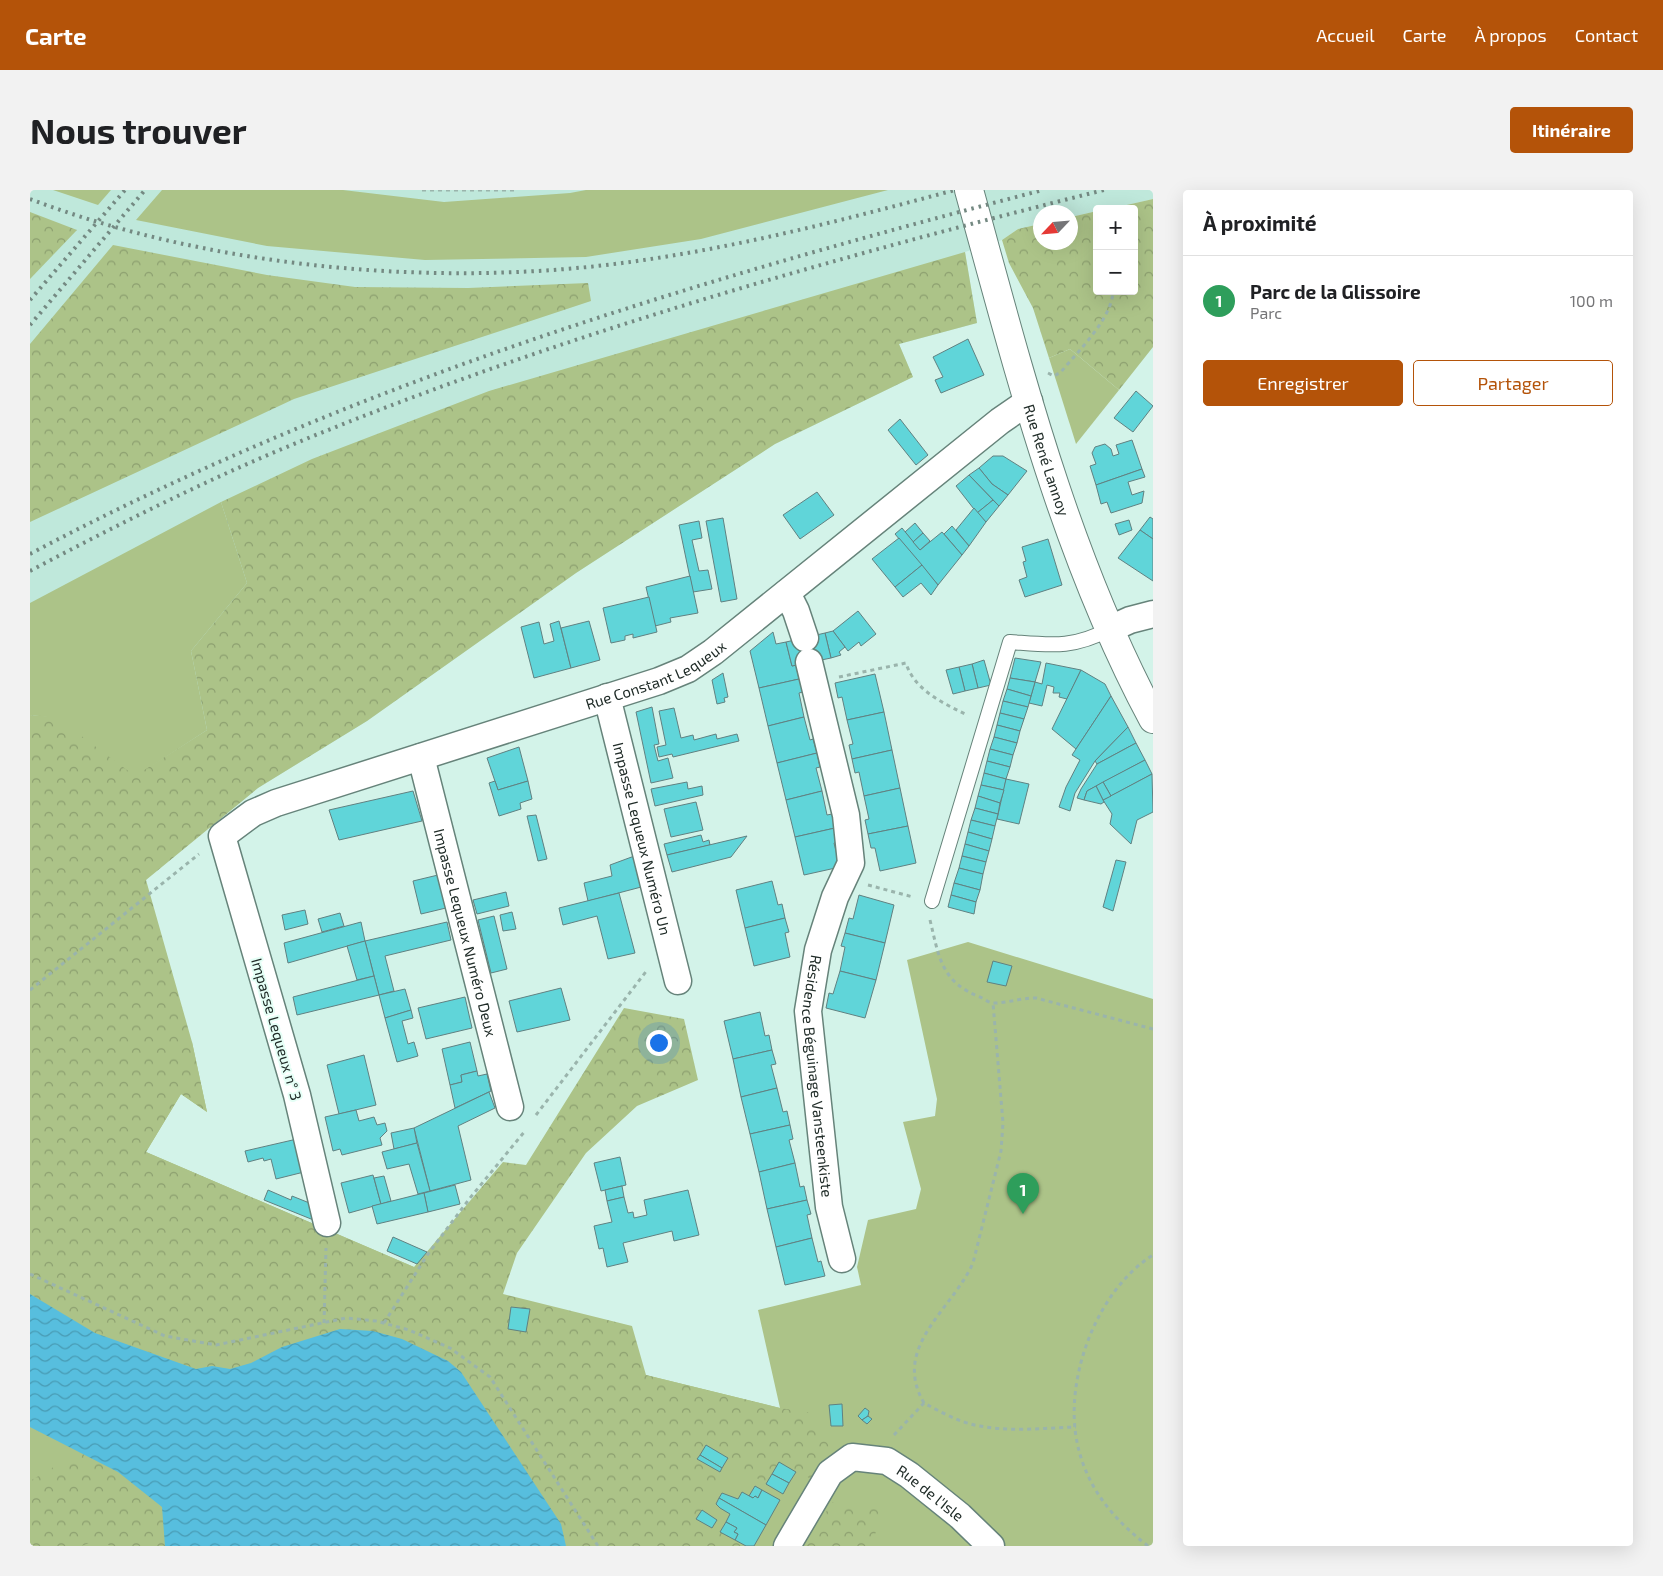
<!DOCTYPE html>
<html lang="fr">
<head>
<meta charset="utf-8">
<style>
	:root { --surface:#fff; --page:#f2f2f2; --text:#202124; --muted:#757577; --line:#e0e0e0; --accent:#b45309 }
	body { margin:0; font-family:"Exo 2",sans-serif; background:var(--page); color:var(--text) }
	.controls { position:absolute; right:15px; top:15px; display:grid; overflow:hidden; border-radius:5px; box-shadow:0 5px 20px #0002 }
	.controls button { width:45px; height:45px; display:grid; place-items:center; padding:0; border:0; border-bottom:1px solid var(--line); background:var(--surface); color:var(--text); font:25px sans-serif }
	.compass { position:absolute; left:1003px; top:15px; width:45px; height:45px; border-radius:50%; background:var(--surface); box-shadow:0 5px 20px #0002; rotate:244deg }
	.you { position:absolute; left:628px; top:852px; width:18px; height:18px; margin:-12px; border:4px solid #fff; border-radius:50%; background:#1a73e8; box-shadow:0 0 0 8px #1a73e833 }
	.badge { display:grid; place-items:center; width:32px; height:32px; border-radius:50%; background:var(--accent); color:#fff; font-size:16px; font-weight:700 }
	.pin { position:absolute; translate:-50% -41px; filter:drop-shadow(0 1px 2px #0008) }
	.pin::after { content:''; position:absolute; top:26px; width:18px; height:15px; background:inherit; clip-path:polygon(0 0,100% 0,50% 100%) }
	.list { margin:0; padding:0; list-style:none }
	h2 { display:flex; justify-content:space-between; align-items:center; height:65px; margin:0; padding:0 20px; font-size:21px }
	h2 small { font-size:16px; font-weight:400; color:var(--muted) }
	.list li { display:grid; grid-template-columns:32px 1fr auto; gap:15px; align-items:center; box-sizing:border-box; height:90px; padding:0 20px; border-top:1px solid var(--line) }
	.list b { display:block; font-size:19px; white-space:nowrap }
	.list p { margin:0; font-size:16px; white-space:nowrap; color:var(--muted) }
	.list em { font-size:16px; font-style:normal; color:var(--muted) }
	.actions { display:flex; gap:10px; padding:15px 20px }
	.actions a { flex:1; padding:11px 0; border:1px solid var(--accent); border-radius:5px; text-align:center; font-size:18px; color:var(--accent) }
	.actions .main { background:var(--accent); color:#fff }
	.map { position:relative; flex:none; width:1123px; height:1356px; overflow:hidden; border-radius:5px }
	header { display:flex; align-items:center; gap:30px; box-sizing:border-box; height:70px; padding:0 25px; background:var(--accent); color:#fff }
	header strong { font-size:24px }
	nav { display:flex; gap:28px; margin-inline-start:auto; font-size:18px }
	.intro { display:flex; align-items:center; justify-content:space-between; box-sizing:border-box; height:120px; padding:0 30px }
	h1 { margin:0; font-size:35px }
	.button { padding:12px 22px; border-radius:5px; background:var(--accent); color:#fff; font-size:18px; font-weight:700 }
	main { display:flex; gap:30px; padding:0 30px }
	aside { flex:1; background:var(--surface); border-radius:5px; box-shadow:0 5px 20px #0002 }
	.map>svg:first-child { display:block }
	.built { fill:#bfe8db }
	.green { fill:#acc388 }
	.forest { fill:url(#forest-crowns) }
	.water { fill:url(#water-waves) }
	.building { fill:#60d5d9; stroke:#608181 }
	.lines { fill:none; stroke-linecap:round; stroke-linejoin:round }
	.lane-casing { stroke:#66837a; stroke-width:16 }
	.street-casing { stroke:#66837a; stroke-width:29 }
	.secondary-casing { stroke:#66837a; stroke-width:30 }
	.path { stroke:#9ab4ac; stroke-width:3; stroke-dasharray:4 4; stroke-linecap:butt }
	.lane { stroke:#fff; stroke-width:14 }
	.street { stroke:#fff; stroke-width:26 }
	.secondary { stroke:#fff; stroke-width:28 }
	.rail { stroke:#748982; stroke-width:4; stroke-dasharray:2.5 5; stroke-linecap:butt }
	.labels { text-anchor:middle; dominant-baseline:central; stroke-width:4; stroke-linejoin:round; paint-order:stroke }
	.street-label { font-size:15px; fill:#202c28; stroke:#e5fff6 }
</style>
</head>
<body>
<header>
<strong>Carte</strong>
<nav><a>Accueil</a><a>Carte</a><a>À propos</a><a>Contact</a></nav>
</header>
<div class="intro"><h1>Nous trouver</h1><a class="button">Itinéraire</a></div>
<main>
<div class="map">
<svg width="1123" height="1356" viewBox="0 0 1123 1356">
	<defs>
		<pattern id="forest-crowns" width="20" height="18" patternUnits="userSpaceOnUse" patternTransform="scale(1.25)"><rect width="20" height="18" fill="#acc388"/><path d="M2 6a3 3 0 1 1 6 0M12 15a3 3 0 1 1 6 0" fill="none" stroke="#8c9f6f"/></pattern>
		<pattern id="water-waves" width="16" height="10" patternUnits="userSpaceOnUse" patternTransform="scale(1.25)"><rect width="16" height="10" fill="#57bede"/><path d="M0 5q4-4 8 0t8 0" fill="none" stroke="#489bb4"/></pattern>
	</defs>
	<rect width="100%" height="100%" fill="#d3f3e9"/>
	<polygon class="built" points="0,0 1123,0 1123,9 1079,19 1067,19 1067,21 1041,27 1040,22 1011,22 1010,34 988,39 972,50 935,62 947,133 869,154 883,187 745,254 546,383 337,531 228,598 0,781"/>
	<g class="green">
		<polygon points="23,0 81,0 68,15"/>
		<polygon points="132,0 313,0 414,12 540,3 556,0 858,0 671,49 556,67 395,70 237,56 106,30"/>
		<polygon points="1040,159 1089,200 1046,254 1019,168"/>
		<polygon points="191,312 217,393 161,461 177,540 105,587 26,528 0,525 0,413"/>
		<polygon points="938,752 1123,809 1123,1356 0,1356 0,781 162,852 177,922 151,904 116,962 384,1077 351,1120 750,1218 728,1120 831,1095 827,1077 838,1030 886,1019 891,999 873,932 905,926 907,909 877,770"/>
	</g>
	<g class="forest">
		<polygon points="1123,9 1123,157 1089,200 1040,159 1019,168 1003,118 979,73 972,50 988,39 1010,34 1011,52 1040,52 1041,27 1067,21 1067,101 1104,101 1104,19 1079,19"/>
		<polygon points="0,22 47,40 0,89"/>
		<polygon points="83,55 237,85 325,97 438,98 558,93 561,111 264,209 0,332 0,154"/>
		<polygon points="935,62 947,133 869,154 883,187 745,254 546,383 337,531 228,598 116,690 162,852 177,922 151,904 116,962 384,1077 473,972 496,975 594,818 654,829 668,890 607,916 556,963 487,1063 473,1104 602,1136 616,1185 750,1218 782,1223 805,1264 783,1290 749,1272 736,1294 676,1255 668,1269 690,1282 667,1329 716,1356 536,1356 531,1334 252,1157 221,1173 200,1180 182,1176 166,1179 65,1143 0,1104 0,525 26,527 105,586 177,540 161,461 217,393 191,312 282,269 459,201"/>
		<polygon points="49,1262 88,1282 132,1317 135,1356 80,1356 71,1349 51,1356 0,1356 0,1291"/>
		<polygon points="803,1312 850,1320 843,1356 772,1356"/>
	</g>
	<polygon class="water" points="0,1104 65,1143 166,1179 182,1176 200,1179 221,1173 252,1157 310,1139 343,1141 372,1149 418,1171 431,1182 531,1334 536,1356 135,1356 132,1317 88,1282 0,1237"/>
	<g class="building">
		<polygon points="938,149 954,185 911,203 905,190 913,187 903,167"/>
		<polygon points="1106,201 1123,216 1103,242 1084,228"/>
		<polygon points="870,229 898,265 886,275 858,240"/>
		<polygon points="1102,250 1112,279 1066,295 1060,276 1066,274 1062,263 1065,257 1075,254 1081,259 1083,266 1089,264 1086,255"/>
		<polygon points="963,266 973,266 997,281 978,305 962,294 949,278"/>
		<polygon points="949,278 962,294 978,305 969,316 939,285"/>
		<polygon points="1112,279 1115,287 1098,292 1102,305 1114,301 1112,313 1081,323 1077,312 1071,314 1066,295"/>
		<polygon points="939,285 963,310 947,323 926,296"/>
		<polygon points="787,302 804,325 770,349 753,325"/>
		<polygon points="963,310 969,316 956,332 947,323"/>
		<polygon points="944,318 956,332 939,356 926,340"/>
		<polygon points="1120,327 1123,329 1123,349 1110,340"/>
		<polygon points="693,328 707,409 691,412 676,331"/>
		<polygon points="1099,330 1102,340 1089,345 1085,334"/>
		<polygon points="669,331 672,348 662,350 669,381 678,380 682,399 663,402 649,335"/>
		<polygon points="885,333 893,343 883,352 875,342"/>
		<polygon points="922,336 939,356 932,365 914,344"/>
		<polygon points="872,338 890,360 912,342 932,365 908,395 865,344"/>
		<polygon points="1110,340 1123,349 1123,391 1088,368"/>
		<polygon points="893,343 900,351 890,360 883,352"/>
		<polygon points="869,348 892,375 865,397 842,369"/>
		<polygon points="1018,349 1032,395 995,407 989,390 997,387 993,372 996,371 992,357"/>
		<polygon points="892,375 908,395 901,405 891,393 873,407 865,397"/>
		<polygon points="660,386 668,423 640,428 641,432 625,436 616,397"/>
		<polygon points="619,407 627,442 603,448 603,444 595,446 595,450 581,453 573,418"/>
		<polygon points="828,421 846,444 831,456 829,452 818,461 803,441"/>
		<polygon points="529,431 541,478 504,488 491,437 509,432 514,454 524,451 520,434"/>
		<polygon points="559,431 570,470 541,478 531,438"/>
		<polygon points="803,441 815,457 809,462 811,465 801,468 795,443"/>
		<polygon points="743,442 746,454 756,452 762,476 766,475 769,489 729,498 720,461"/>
		<polygon points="795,443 801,468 762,476 756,452"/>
		<polygon points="985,468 1011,472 1005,492 980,488"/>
		<polygon points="954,470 961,495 948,498 942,474"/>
		<polygon points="1016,473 1051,480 1037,509 1029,507 1030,503 1023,503 1024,497 1017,495 1012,516 999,513 1005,492 1012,494"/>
		<polygon points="942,474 948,498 935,501 929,477"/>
		<polygon points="929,477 935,501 923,504 916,480"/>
		<polygon points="1051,480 1075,494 1081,506 1046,559 1022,539"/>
		<polygon points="693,483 698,507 694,508 695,512 687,514 682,490"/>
		<polygon points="845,484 854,522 817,530 812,507 808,508 805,493"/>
		<polygon points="980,488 1005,492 1001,506 977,499"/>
		<polygon points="769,489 773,502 769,503 774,527 738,536 729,498"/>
		<polygon points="977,499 1001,506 998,517 973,511"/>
		<polygon points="1081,506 1098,537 1065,571 1045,603 1040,621 1029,617 1036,597 1050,570 1042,565"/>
		<polygon points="973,511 998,517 994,529 970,523"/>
		<polygon points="622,517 629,554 624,555 628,571 638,568 643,588 621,593 606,522"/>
		<polygon points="644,518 651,548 663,545 664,550 686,544 687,549 707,544 709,551 643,567 642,564 629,567 627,557 636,555 629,521"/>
		<polygon points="854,522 862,560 822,569 819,555 823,554 817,530"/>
		<polygon points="970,523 994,529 990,541 967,535"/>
		<polygon points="774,527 780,550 783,549 787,563 747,573 738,536"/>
		<polygon points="967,535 990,541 987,553 964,547"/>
		<polygon points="1098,537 1106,553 1067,574 1065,571"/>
		<polygon points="964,547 987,553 983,565 960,559"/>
		<polygon points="1106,553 1115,570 1057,601 1054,610 1047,608 1051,599 1067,574"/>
		<polygon points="489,557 498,591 468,600 457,568"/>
		<polygon points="960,559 983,565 980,577 957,571"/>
		<polygon points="862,560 870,598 834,606 829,582 825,583 822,569"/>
		<polygon points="787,563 790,577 786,578 792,601 756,610 747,573"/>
		<polygon points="1115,570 1122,584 1081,606 1073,592"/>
		<polygon points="957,571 980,577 976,589 954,583"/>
		<polygon points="954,583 976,589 974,600 951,595"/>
		<polygon points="1122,584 1123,622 1107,630 1101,654 1080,634 1082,624 1073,610"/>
		<polygon points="976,589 999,594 989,634 967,629"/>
		<polygon points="465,591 468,600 498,591 502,609 490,613 491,619 469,626 459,593"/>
		<polygon points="657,592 658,599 672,596 673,605 625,616 621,599"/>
		<polygon points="1073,592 1081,606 1073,610 1066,596"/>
		<polygon points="951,595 974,600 970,613 948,606"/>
		<polygon points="1066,596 1074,612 1071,614 1054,610 1057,601"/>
		<polygon points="870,598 878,636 838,644 835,630 839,629 834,606"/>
		<polygon points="383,601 392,631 309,650 299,620"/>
		<polygon points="792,601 797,625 802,624 805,638 765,647 756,610"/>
		<polygon points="948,606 970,613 968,624 945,618"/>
		<polygon points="666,612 673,640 641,647 634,619"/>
		<polygon points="945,618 968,624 965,636 941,630"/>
		<polygon points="506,625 517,669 508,671 497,626"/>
		<polygon points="941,630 965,636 962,649 938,642"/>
		<polygon points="878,636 886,673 850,681 845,658 841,658 838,644"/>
		<polygon points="805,638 808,652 804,653 810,677 774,685 765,647"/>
		<polygon points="938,642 962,649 959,661 935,654"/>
		<polygon points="671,645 673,652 679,650 680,655 637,665 634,654"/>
		<polygon points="717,646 701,667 642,682 637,665"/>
		<polygon points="935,654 959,661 956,672 932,666"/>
		<polygon points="607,665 615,696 558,711 554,693 582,686 580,675"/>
		<polygon points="932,666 956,672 953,684 929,678"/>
		<polygon points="1086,670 1096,672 1083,721 1073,717"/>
		<polygon points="929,678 953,684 950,700 924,693"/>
		<polygon points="408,685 416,718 391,724 383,691"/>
		<polygon points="742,691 748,715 752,714 755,728 715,738 706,700"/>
		<polygon points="924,693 950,700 946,712 921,705"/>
		<polygon points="476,702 479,716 447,724 443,710"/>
		<polygon points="589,703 605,763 578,769 567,726 533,735 529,718"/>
		<polygon points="829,705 864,715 855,753 815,743 819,728 823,729"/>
		<polygon points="921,705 946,712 944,724 918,717"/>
		<polygon points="275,720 278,734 255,740 252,725"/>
		<polygon points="482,722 486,739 473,741 470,725"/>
		<polygon points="310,723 314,736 292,742 288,729"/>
		<polygon points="464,726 477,779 461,783 448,730"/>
		<polygon points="755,728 759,742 755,743 760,767 724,776 715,738"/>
		<polygon points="331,732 335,751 258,773 254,753"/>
		<polygon points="417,732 421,750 355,766 364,801 349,805 335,751"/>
		<polygon points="815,743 855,753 846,790 810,781 815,757 811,756"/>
		<polygon points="335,751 344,786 327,790 317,756"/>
		<polygon points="963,771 982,776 976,796 957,792"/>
		<polygon points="810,781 846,790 835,828 796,818 799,803 803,804"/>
		<polygon points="344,786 349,805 267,825 263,807"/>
		<polygon points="531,798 540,830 487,842 479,811"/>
		<polygon points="375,799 381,820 355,828 349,805"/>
		<polygon points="435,807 442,838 396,849 388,818"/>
		<polygon points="381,820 383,828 372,831 378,854 384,852 388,866 367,872 355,828"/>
		<polygon points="730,822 735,846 739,845 742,860 703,869 694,831"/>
		<polygon points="440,852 447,881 431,885 432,892 420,895 412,859"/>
		<polygon points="742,860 746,874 741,875 747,898 711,907 703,869"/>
		<polygon points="334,865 346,915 309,924 297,875"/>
		<polygon points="447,881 448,886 457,884 461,901 425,918 420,895 432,892 431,885"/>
		<polygon points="747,898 753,922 757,921 760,935 720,944 711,907"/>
		<polygon points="459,902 465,918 428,936 441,990 400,1001 384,938"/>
		<polygon points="326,920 329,931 344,927 347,935 355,933 357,941 350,948 352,955 312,965 310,959 303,961 295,927"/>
		<polygon points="760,935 763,949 759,950 765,973 729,982 720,944"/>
		<polygon points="384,938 387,953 364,959 361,943"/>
		<polygon points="267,949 274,982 246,989 241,969 234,971 233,968 218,972 215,961"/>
		<polygon points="387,953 400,1001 388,1004 379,974 357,979 352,962"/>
		<polygon points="590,967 596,995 571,1001 564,973"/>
		<polygon points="765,973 770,997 774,996 777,1010 737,1019 729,982"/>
		<polygon points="343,985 351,1014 319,1023 311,993"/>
		<polygon points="354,986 361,1011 351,1014 344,988"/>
		<polygon points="425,995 430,1014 398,1022 394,1003"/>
		<polygon points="592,996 594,1007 577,1011 575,1000"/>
		<polygon points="238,1000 261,1010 262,1006 282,1014 286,1031 234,1010"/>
		<polygon points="658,1000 669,1045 644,1051 642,1041 593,1053 598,1072 577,1077 573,1058 569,1059 564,1036 582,1032 577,1011 594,1007 598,1023 603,1022 604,1028 617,1025 614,1010"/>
		<polygon points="394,1003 398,1022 347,1034 342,1016"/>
		<polygon points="777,1010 781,1024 777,1025 782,1048 746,1057 737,1019"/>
		<polygon points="363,1047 397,1062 387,1074 357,1061"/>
		<polygon points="782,1048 788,1072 791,1071 795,1086 755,1095 746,1057"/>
		<polygon points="481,1117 500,1119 496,1142 478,1139"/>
		<polygon points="812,1214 813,1236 801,1236 799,1215"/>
		<polygon points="835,1218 839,1221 838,1226 832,1230 828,1226"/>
		<polygon points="838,1226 842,1229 837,1234 832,1230"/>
		<polygon points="676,1255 698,1268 692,1278 670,1265"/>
		<polygon points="670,1265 692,1278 690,1282 667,1269"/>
		<polygon points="749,1272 766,1282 759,1293 742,1284"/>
		<polygon points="742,1284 759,1293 753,1304 736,1294"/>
		<polygon points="725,1296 732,1300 728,1308 725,1306 723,1308 719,1306"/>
		<polygon points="732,1300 750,1310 736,1335 689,1308 692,1303 708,1309 712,1302 723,1308 725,1306 728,1308"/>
		<polygon points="689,1308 736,1335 724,1356 716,1356 705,1350 708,1344 704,1342 707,1338 696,1332 700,1324 690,1318 686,1314"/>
		<polygon points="672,1320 687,1330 682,1338 666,1329"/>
		<polygon points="696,1332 707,1338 704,1342 708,1344 705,1350 690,1342"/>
	</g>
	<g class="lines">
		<g class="lane-casing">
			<path id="lane" d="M902 711 980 452C1021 455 1042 459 1080 439"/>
		</g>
		<g class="street-casing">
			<g id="street">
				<polyline points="757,403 766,421 775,448"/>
				<polyline points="1080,439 1100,430 1123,424"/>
				<path id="s1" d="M779 472 816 625 821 673 805 707 788 760 778 821 799 1017 812 1069"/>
				<path id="s2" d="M577 507 648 791"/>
				<path id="s3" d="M391 567 480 917"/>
				<path id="s4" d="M297 1033 267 905 192 646 223 623 246 613 629 491 658 479 683 462 970 231 999 211"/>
				<path id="s5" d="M757 1356 800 1283 822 1267 857 1271 879 1285 930 1326 961 1356"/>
			</g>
		</g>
		<g class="secondary-casing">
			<g id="secondary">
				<path id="s6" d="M939 0C989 181 1034 363 1123 529"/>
			</g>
		</g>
		<g class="path">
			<polyline points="392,0 486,0"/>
			<path d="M1018 183 1024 186 1031 182C1048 161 1082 129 1083 101"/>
			<path d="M809 487 876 473C884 500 913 513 937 525"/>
			<polyline points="838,695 883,707"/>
			<path d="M900 730C909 767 911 792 950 807 954 809 959 813 964 813 978 813 990 808 1006 808L1123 839"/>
			<polyline points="0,800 169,664"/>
			<polyline points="506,925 618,779"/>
			<polyline points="0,1084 135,1146 186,1155 316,1128 346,1131 379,1140 420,1158 460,1187 568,1356"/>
			<polyline points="294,1133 296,1058"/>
			<polyline points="354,1133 398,1064 440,1008 495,941"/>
			<path d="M894 1213C861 1157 922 1120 943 1073L971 961 973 933 963 813"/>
			<path d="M864 1245 894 1213C911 1222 930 1233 950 1236 981 1242 1014 1238 1046 1237"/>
			<path d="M1118 1356C1083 1329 1056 1297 1047 1252 1034 1188 1067 1100 1123 1065"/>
		</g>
		<use href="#lane" class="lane"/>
		<use href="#street" class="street"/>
		<use href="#secondary" class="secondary"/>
		<g class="rail">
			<path d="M0 9C184 79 412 99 607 71 714 56 821 28 925 0"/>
			<polyline points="0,110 95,0"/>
			<polyline points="0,135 115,0"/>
			<path d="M0 364C322 193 662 91 1013 0"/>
			<path d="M0 381C85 336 170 293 259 256 522 147 798 69 1074 0"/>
		</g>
	</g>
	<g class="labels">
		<g class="street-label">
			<text stroke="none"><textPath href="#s6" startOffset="281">Rue René Lannoy</textPath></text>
			<text stroke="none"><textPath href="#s4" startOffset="866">Rue Constant Lequeux</textPath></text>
			<text stroke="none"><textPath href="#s2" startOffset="146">Impasse Lequeux Numéro Un</textPath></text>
			<text stroke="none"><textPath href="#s3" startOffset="181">Impasse Lequeux Numéro Deux</textPath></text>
			<text transform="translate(247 839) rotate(74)">Impasse Lequeux n° 3</text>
			<text stroke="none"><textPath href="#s1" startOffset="426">Résidence Béguinage Vansteenkiste</textPath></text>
			<text stroke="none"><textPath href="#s5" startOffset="201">Rue de l'Isle</textPath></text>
		</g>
	</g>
</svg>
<div class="controls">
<button>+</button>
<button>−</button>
</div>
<svg class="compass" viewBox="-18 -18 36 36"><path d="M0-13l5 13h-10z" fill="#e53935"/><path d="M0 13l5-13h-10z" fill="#757577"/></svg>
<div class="you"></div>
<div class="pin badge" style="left:993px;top:1024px;background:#2e9e5b">1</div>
</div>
<aside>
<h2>À proximité<small></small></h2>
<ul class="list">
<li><span class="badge" style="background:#2e9e5b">1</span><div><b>Parc de la Glissoire</b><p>Parc</p></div><em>100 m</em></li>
</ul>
<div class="actions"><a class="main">Enregistrer</a><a>Partager</a></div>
</aside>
</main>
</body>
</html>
